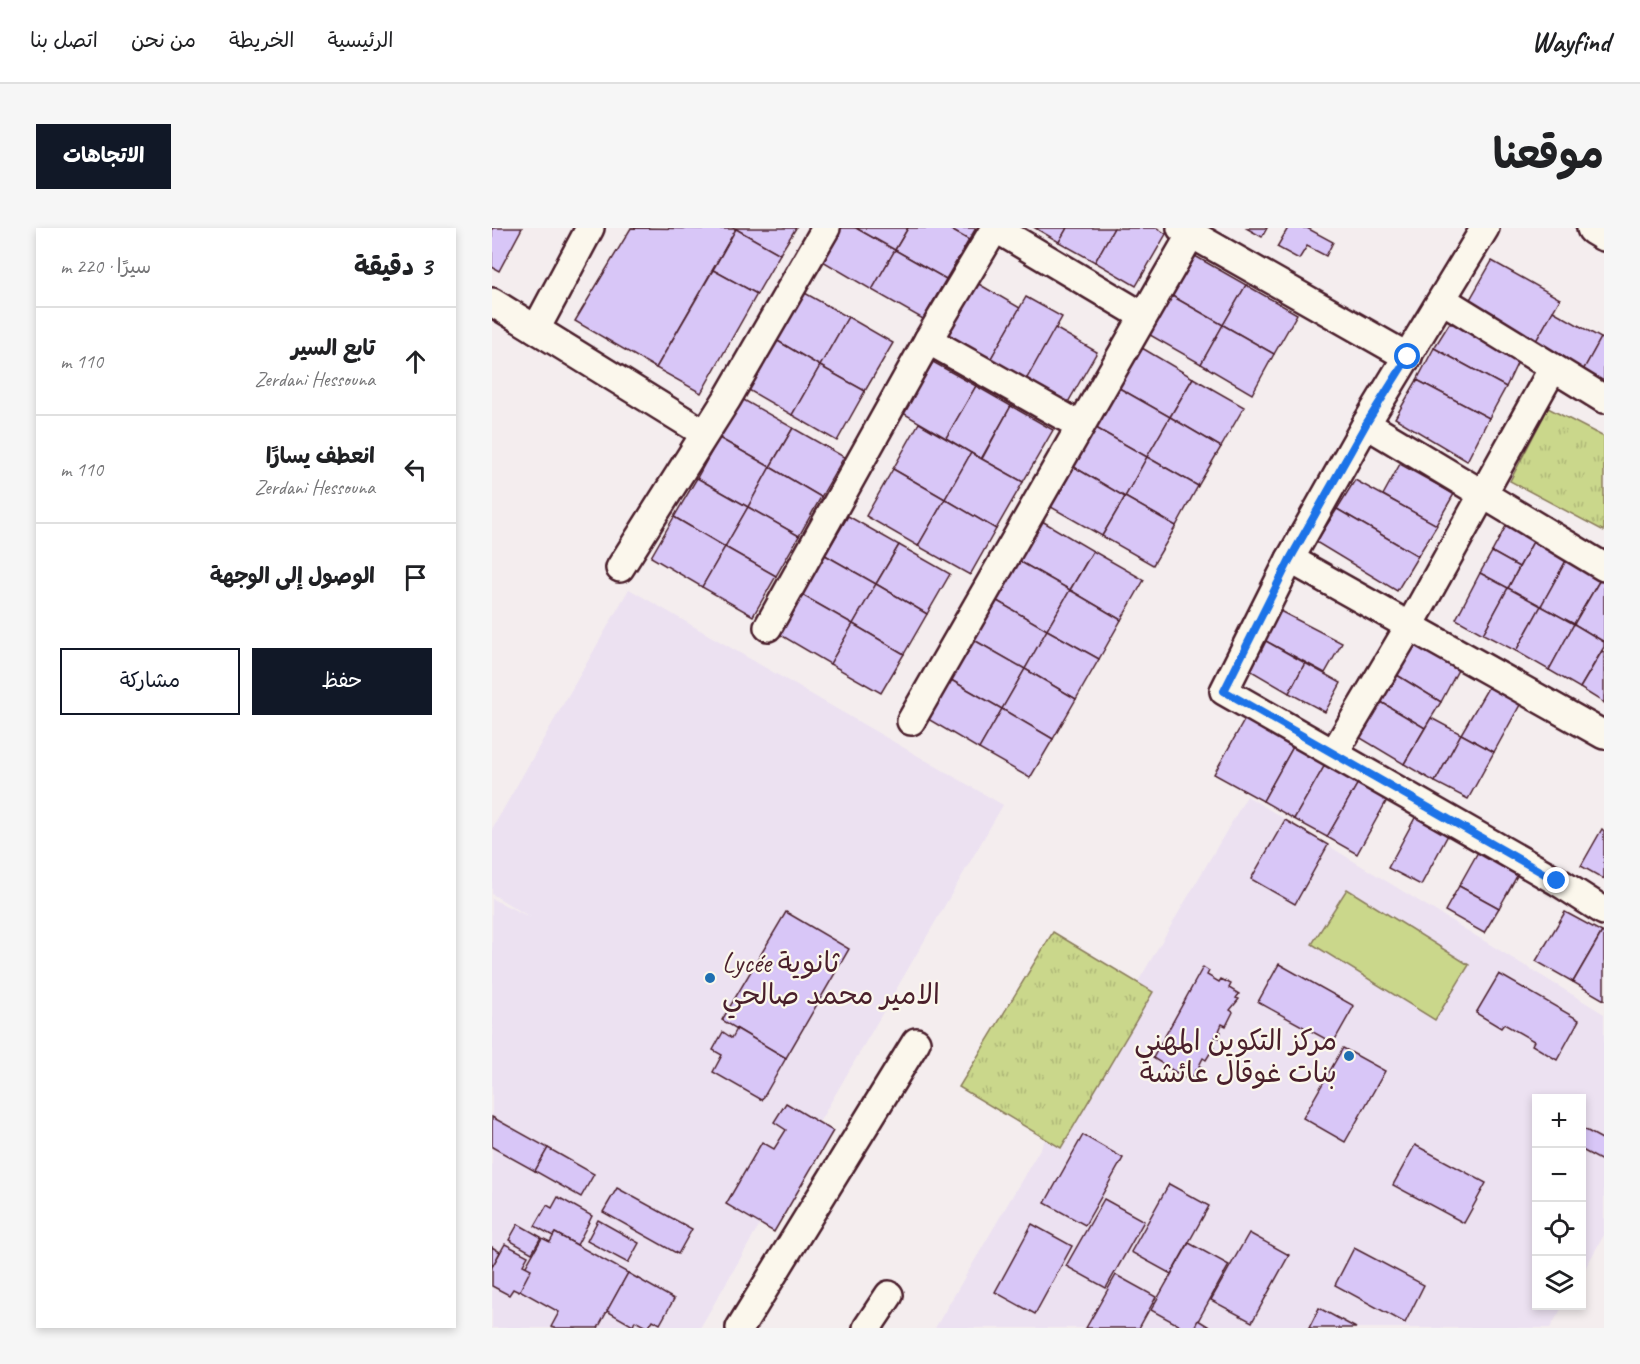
<!DOCTYPE html>
<html lang="ar">
<head>
<meta charset="utf-8">
<style>
	:root { --surface:#fff; --page:#f6f6f6; --text:#202124; --muted:#757577; --line:#e0e0e0; --accent:#111827 }
	body { margin:0; font-family:Caveat,"Playpen Sans Arabic",sans-serif; background:var(--page); color:var(--text); direction:rtl }
	.controls { position:absolute; right:18px; bottom:18px; display:grid; overflow:hidden; border-radius:0px; box-shadow:0 3px 9px #0003 }
	.controls button { width:54px; height:54px; display:grid; place-items:center; padding:0; border:0; border-bottom:2px solid var(--line); background:var(--surface); color:var(--text); font:30px sans-serif }
	.stop { position:absolute; width:18px; height:18px; margin:-14px; border:4px solid #1a73e8; border-radius:50%; background:#fff }
	.stop.end { background:#1a73e8; border-color:#fff; box-shadow:0 2px 6px #0008 }
	.list { margin:0; padding:0; list-style:none }
	h2 { display:flex; justify-content:space-between; align-items:center; height:78px; margin:0; padding:0 24px; font-size:26px }
	h2 small { font-size:20px; font-weight:400; color:var(--muted) }
	.list li { display:grid; grid-template-columns:39px 1fr auto; gap:18px; align-items:center; box-sizing:border-box; height:108px; padding:0 24px; border-top:2px solid var(--line) }
	.list b { display:block; font-size:22px; white-space:nowrap }
	.list p { margin:0; font-size:20px; white-space:nowrap; color:var(--muted) }
	.list em { font-size:20px; font-style:normal; color:var(--muted) }
	.actions { display:flex; gap:12px; padding:18px 24px }
	.actions a { flex:1; padding:14px 0; border:2px solid var(--accent); border-radius:0px; text-align:center; font-size:21px; color:var(--accent) }
	.actions .main { background:var(--accent); color:#fff }
	.icon { flex:none; width:33px; height:33px; fill:none; stroke:currentColor; stroke-width:2; stroke-linecap:round; stroke-linejoin:round }
	.map { position:relative; flex:none; width:1112px; height:1100px; overflow:hidden; direction:ltr; border-radius:0px }
	header { display:flex; align-items:center; gap:36px; box-sizing:border-box; height:84px; padding:0 30px; background:var(--surface); border-bottom:2px solid var(--line) }
	header strong { font-size:28px }
	nav { display:flex; gap:33px; margin-inline-start:auto; font-size:21px }
	.intro { display:flex; align-items:center; justify-content:space-between; box-sizing:border-box; height:144px; padding:0 36px }
	h1 { margin:0; font-size:42px }
	.button { padding:15px 27px; border-radius:0px; background:var(--accent); color:#fff; font-size:21px; font-weight:700 }
	main { display:flex; gap:36px; padding:0 36px }
	aside { flex:1; background:var(--surface); border-radius:0px; box-shadow:0 3px 9px #0003 }
	.map>svg:first-child { display:block }
	.built { fill:#ece1f1 }
	.grass { fill:url(#grass-tufts); stroke:#8a7b5b; stroke-width:1.5 }
	.pitch { fill:#cad78b; stroke:#8a7b5b; stroke-width:1.5 }
	.building { fill:#d8c6f7; stroke:#4a1f2b; stroke-width:1.5 }
	.lines { fill:none; stroke-linecap:round; stroke-linejoin:round }
	.street-casing { stroke:#4a1f2b; stroke-width:32 }
	.secondary-casing { stroke:#4a1f2b; stroke-width:38 }
	.street { stroke:#fbf7ec; stroke-width:27 }
	.secondary { stroke:#fbf7ec; stroke-width:33 }
	.route { stroke:#1a73e8; stroke-width:8 }
	.poi-dot { fill:#1f6fb2; stroke:#fbf7ec; stroke-width:2 }
	.labels { text-anchor:middle; dominant-baseline:central; stroke-width:4.5; stroke-linejoin:round; paint-order:stroke }
	.poi-label { font-size:28px; fill:#4a1f2b; stroke:#fbf7ec; text-anchor:start }
</style>
</head>
<body>
<header>
<strong>Wayfind</strong>
<nav><a>الرئيسية</a><a>الخريطة</a><a>من نحن</a><a>اتصل بنا</a></nav>
</header>
<div class="intro"><h1>موقعنا</h1><a class="button">الاتجاهات</a></div>
<main>
<div class="map">
<svg width="1112" height="1100" viewBox="0 0 1112 1100">
	<defs>
		<pattern id="grass-tufts" width="24" height="20" patternUnits="userSpaceOnUse" patternTransform="scale(1.5)"><rect width="24" height="20" fill="#cad78b"/><path d="M3 7l-1-3M5 7V3M7 7l1-3M15 17l-1-3M17 17v-4M19 17l1-3" fill="none" stroke="#afb878"/></pattern>
	</defs>
	<rect width="100%" height="100%" fill="#f4edee"/>
	<filter id="ink" filterUnits="userSpaceOnUse"><feTurbulence type="fractalNoise" baseFrequency=".0167" numOctaves="2"/><feDisplacementMap in="SourceGraphic" scale="12" xChannelSelector="R" yChannelSelector="G"/><feConvolveMatrix kernelMatrix="1 2 1 2 8 2 1 2 1" color-interpolation-filters="sRGB"/></filter>
	<g filter="url(#ink)">
		<g class="built">
			<polygon points="137,361 511,577 208,1100 0,1100 0,671 38,689 0,666 0,601"/>
			<polygon points="755,568 1112,786 1112,1007 1090,1046 1090,870 1044,870 1044,1078 1071,1078 1058,1100 443,1100"/>
		</g>
		<g class="grass">
			<polygon points="1056,180 1112,209 1112,303 1018,253"/>
			<polygon points="561,704 661,764 569,920 467,859"/>
		</g>
		<polygon class="pitch" points="855,661 977,737 943,792 820,716"/>
		<g class="building">
			<polygon points="0,0 30,0 7,43 0,39"/>
			<polygon points="139,0 244,1 164,140 83,93"/>
			<polygon points="242,0 304,0 288,26"/>
			<polygon points="348,0 364,0 403,22 380,62 329,32"/>
			<polygon points="364,0 416,0 403,22"/>
			<polygon points="416,0 456,0 477,12 454,51 403,22"/>
			<polygon points="456,0 484,0 477,12"/>
			<polygon points="543,0 575,0 567,14"/>
			<polygon points="575,0 622,0 603,34 567,14"/>
			<polygon points="622,0 665,0 674,6 644,58 603,34"/>
			<polygon points="754,0 775,0 770,9"/>
			<polygon points="796,0 815,0 841,14 834,28 815,18 807,31 785,19"/>
			<polygon points="244,1 288,26 265,66 221,42"/>
			<polygon points="403,22 454,51 431,91 380,62"/>
			<polygon points="703,28 754,57 731,97 680,68"/>
			<polygon points="1000,33 1068,71 1040,120 972,82"/>
			<polygon points="221,42 265,66 209,165 164,140"/>
			<polygon points="485,55 528,80 498,132 455,107"/>
			<polygon points="754,57 805,86 782,126 731,97"/>
			<polygon points="311,64 356,89 328,138 284,112"/>
			<polygon points="680,68 731,97 709,136 658,107"/>
			<polygon points="534,69 570,89 534,153 498,132"/>
			<polygon points="1061,83 1109,110 1088,148 1040,120"/>
			<polygon points="356,89 401,115 373,163 328,138"/>
			<polygon points="957,96 982,96 1031,123 1014,159 942,120"/>
			<polygon points="731,97 782,126 760,166 709,136"/>
			<polygon points="563,100 605,124 575,176 534,152"/>
			<polygon points="1109,110 1112,112 1112,162 1088,148"/>
			<polygon points="284,112 328,138 300,187 255,161"/>
			<polygon points="650,120 701,150 678,189 627,160"/>
			<polygon points="942,120 1014,159 997,190 925,152"/>
			<polygon points="441,134 484,158 454,210 411,185"/>
			<polygon points="328,138 373,163 345,213 300,187"/>
			<polygon points="701,150 752,179 729,219 678,189"/>
			<polygon points="925,152 997,190 975,233 903,190"/>
			<polygon points="484,158 519,178 489,231 454,210"/>
			<polygon points="627,160 678,189 655,229 604,200"/>
			<polygon points="250,171 301,200 278,239 227,210"/>
			<polygon points="519,178 561,202 531,254 490,231"/>
			<polygon points="678,189 729,219 706,258 655,229"/>
			<polygon points="427,195 479,225 453,271 401,241"/>
			<polygon points="301,200 352,229 329,269 278,239"/>
			<polygon points="604,200 655,229 633,269 582,239"/>
			<polygon points="227,210 278,239 256,279 205,250"/>
			<polygon points="479,225 531,254 504,301 453,271"/>
			<polygon points="655,229 706,258 684,298 633,269"/>
			<polygon points="908,236 962,266 944,297 891,267"/>
			<polygon points="278,239 329,269 307,308 256,279"/>
			<polygon points="582,239 633,269 610,308 559,279"/>
			<polygon points="401,241 453,271 426,318 374,288"/>
			<polygon points="205,250 256,279 233,319 182,289"/>
			<polygon points="863,252 945,297 926,328 845,281"/>
			<polygon points="633,269 684,298 661,337 610,308"/>
			<polygon points="453,271 504,301 478,347 426,318"/>
			<polygon points="256,279 307,308 284,348 233,319"/>
			<polygon points="845,281 926,328 905,363 824,314"/>
			<polygon points="356,288 407,317 384,356 333,327"/>
			<polygon points="182,289 233,319 210,359 159,329"/>
			<polygon points="550,293 601,323 578,362 527,333"/>
			<polygon points="1015,296 1042,312 1027,339 1000,324"/>
			<polygon points="1042,312 1075,331 1049,378 1016,360"/>
			<polygon points="407,317 458,346 435,386 384,356"/>
			<polygon points="233,319 284,348 261,388 210,359"/>
			<polygon points="601,323 652,352 629,392 578,362"/>
			<polygon points="1000,324 1027,339 1016,360 988,345"/>
			<polygon points="333,327 384,356 361,396 310,367"/>
			<polygon points="1075,331 1109,350 1082,396 1049,378"/>
			<polygon points="527,333 578,362 555,402 505,373"/>
			<polygon points="988,345 1016,360 991,406 964,391"/>
			<polygon points="1109,350 1112,352 1112,414 1082,396"/>
			<polygon points="384,356 435,386 412,426 361,396"/>
			<polygon points="1016,360 1049,378 1024,423 991,406"/>
			<polygon points="578,362 629,392 607,431 555,402"/>
			<polygon points="310,367 361,396 338,436 287,406"/>
			<polygon points="505,373 555,402 533,441 482,412"/>
			<polygon points="1049,378 1082,396 1057,442 1024,423"/>
			<polygon points="788,383 850,415 833,445 772,412"/>
			<polygon points="361,396 412,426 389,465 338,436"/>
			<polygon points="1082,396 1112,414 1112,419 1088,460 1057,442"/>
			<polygon points="555,402 607,431 584,471 533,441"/>
			<polygon points="482,412 533,441 510,481 459,452"/>
			<polygon points="772,412 813,435 797,465 756,441"/>
			<polygon points="920,413 967,440 949,474 900,444"/>
			<polygon points="1110,423 1112,424 1112,475 1088,460"/>
			<polygon points="813,435 849,455 833,484 797,465"/>
			<polygon points="533,441 584,471 561,511 510,481"/>
			<polygon points="900,444 949,474 933,500 884,471"/>
			<polygon points="459,452 510,481 487,521 436,491"/>
			<polygon points="997,458 1029,475 1002,524 969,506"/>
			<polygon points="884,471 933,500 912,536 862,506"/>
			<polygon points="510,481 561,511 538,550 487,521"/>
			<polygon points="939,490 969,506 943,554 912,536"/>
			<polygon points="753,491 801,519 771,573 722,546"/>
			<polygon points="969,506 1002,524 976,571 943,554"/>
			<polygon points="801,519 833,537 802,591 771,573"/>
			<polygon points="833,537 866,555 835,609 802,591"/>
			<polygon points="866,555 895,572 865,626 835,609"/>
			<polygon points="924,588 957,605 929,657 896,640"/>
			<polygon points="793,592 836,617 803,676 759,651"/>
			<polygon points="1110,601 1112,603 1112,651 1089,638"/>
			<polygon points="986,624 1026,646 1007,680 967,658"/>
			<polygon points="967,658 1007,680 992,705 953,683"/>
			<polygon points="294,684 357,721 294,830 230,792"/>
			<polygon points="1073,684 1110,704 1081,754 1044,733"/>
			<polygon points="1110,704 1112,706 1112,772 1081,754"/>
			<polygon points="787,736 862,778 841,815 766,774"/>
			<polygon points="711,739 717,743 715,747 727,754 729,751 739,756 737,760 747,766 744,770 747,771 738,782 741,784 734,798 730,796 727,803 729,804 727,810 724,808 719,817 722,819 714,832 711,830 707,838 709,839 708,842 705,841 700,850 702,852 701,855 661,830"/>
			<polygon points="1007,746 1087,792 1065,832 1040,817 1042,813 1012,796 1009,800 984,785"/>
			<polygon points="245,801 294,830 270,872 221,844 230,827 221,822 231,804 240,810"/>
			<polygon points="851,820 893,843 853,914 811,890"/>
			<polygon points="294,875 341,903 282,1004 234,976 270,914 282,921 294,902 282,894"/>
			<polygon points="0,889 56,920 43,943 0,919"/>
			<polygon points="1090,900 1112,912 1112,934 1090,922"/>
			<polygon points="591,907 631,930 593,997 553,975"/>
			<polygon points="923,917 994,955 972,995 901,957"/>
			<polygon points="56,920 102,946 89,969 43,943"/>
			<polygon points="677,956 717,978 679,1046 639,1024"/>
			<polygon points="125,960 200,1001 186,1026 111,984"/>
			<polygon points="66,969 100,988 85,1017 63,1005 61,1008 43,998 55,977 60,980"/>
			<polygon points="612,971 652,993 614,1060 574,1038"/>
			<polygon points="106,992 147,1015 136,1035 95,1013"/>
			<polygon points="26,996 49,1009 40,1025 17,1012"/>
			<polygon points="540,996 580,1018 543,1086 503,1064"/>
			<polygon points="63,1005 136,1045 106,1100 62,1100 59,1099 67,1084 22,1059 50,1010 58,1014"/>
			<polygon points="757,1005 797,1027 760,1094 719,1072"/>
			<polygon points="697,1015 737,1037 702,1100 692,1100 659,1082"/>
			<polygon points="13,1016 36,1028 31,1037 39,1041 27,1064 21,1061 17,1067 0,1058 0,1039"/>
			<polygon points="0,1019 8,1024 0,1039"/>
			<polygon points="862,1020 932,1057 913,1095 843,1057"/>
			<polygon points="136,1045 182,1071 168,1096 161,1092 156,1100 143,1093 141,1098 115,1083"/>
			<polygon points="624,1047 664,1069 647,1100 594,1100"/>
			<polygon points="827,1080 864,1100 817,1100"/>
			<polygon points="706,1092 719,1100 702,1100"/>
		</g>
		<g class="lines">
			<g class="street-casing">
				<g id="street">
					<polyline points="503,0 651,88"/>
					<polyline points="689,0 916,129"/>
					<polyline points="993,0 874,196 798,331 732,463 1065,653 1112,683"/>
					<polyline points="951,72 1112,171"/>
					<polyline points="0,74 212,205"/>
					<polyline points="44,101 98,0"/>
					<polyline points="436,112 587,197"/>
					<polyline points="874,196 1112,339"/>
					<polyline points="798,331 1112,507"/>
					<polyline points="128,340 235,171 334,0"/>
					<polyline points="276,399 436,112 503,0"/>
					<polyline points="419,493 699,6"/>
					<polyline points="842,525 917,399 1061,140"/>
					<polyline points="248,1100 424,814"/>
					<polyline points="375,1100 397,1067"/>
				</g>
			</g>
			<g class="secondary-casing">
				<polyline id="secondary" points="1102,0 1112,6"/>
			</g>
			<use href="#street" class="street"/>
			<use href="#secondary" class="secondary"/>
		</g>
	</g>
	<g class="lines" filter="url(#ink)">
		<polyline class="route" points="916,129 874,196 798,331 732,463 1065,653"/>
	</g>
	<g class="poi-dot">
		<circle cx="218" cy="750" r="6"/>
		<circle cx="857" cy="828" r="6"/>
	</g>
	<g class="labels">
		<g class="poi-label">
			<text x="230" y="734">Lycée ثانوية<tspan x="230" dy="32">الامير محمد صالحي</tspan></text>
			<text x="845" y="812" text-anchor="end">مركز التكوين المهني<tspan x="845" dy="32">بنات غوقال عائشة</tspan></text>
		</g>
	</g>
</svg>
<div class="controls">
<button>+</button>
<button>−</button>
<button><svg class="icon" aria-label="locate" viewBox="0 0 24 24"><circle cx="12" cy="12" r="6"/><path d="M12 2v4M12 18v4M2 12h4M18 12h4"/></svg></button>
<button><svg class="icon" aria-label="layers" viewBox="0 0 24 24"><path d="M12 4l9 5-9 5-9-5zM3 14l9 5 9-5"/></svg></button>
</div>
<div class="stop" style="left:916px;top:129px"></div>
<div class="stop end" style="left:1065px;top:653px"></div>
</div>
<aside>
<h2>3 دقيقة<small>سيرًا · 220 m</small></h2>
<ul class="list">
<li><svg class="icon" aria-label="ahead" viewBox="0 0 24 24"><path d="M12 20V5M6 11l6-6 6 6"/></svg><div><b>تابع السير</b><p>Zerdani Hessouna</p></div><em>110 m</em></li>
<li><svg class="icon" aria-label="left" viewBox="0 0 24 24"><path d="M17 20v-9H6M10 6l-5 5 5 5"/></svg><div><b>انعطف يسارًا</b><p>Zerdani Hessouna</p></div><em>110 m</em></li>
<li><svg class="icon" aria-label="arrive" viewBox="0 0 24 24"><path d="M6 21V4h12l-3 4 3 4H6"/></svg><div><b>الوصول إلى الوجهة</b></div></li>
</ul>
<div class="actions"><a class="main">حفظ</a><a>مشاركة</a></div>
</aside>
</main>
</body>
</html>
